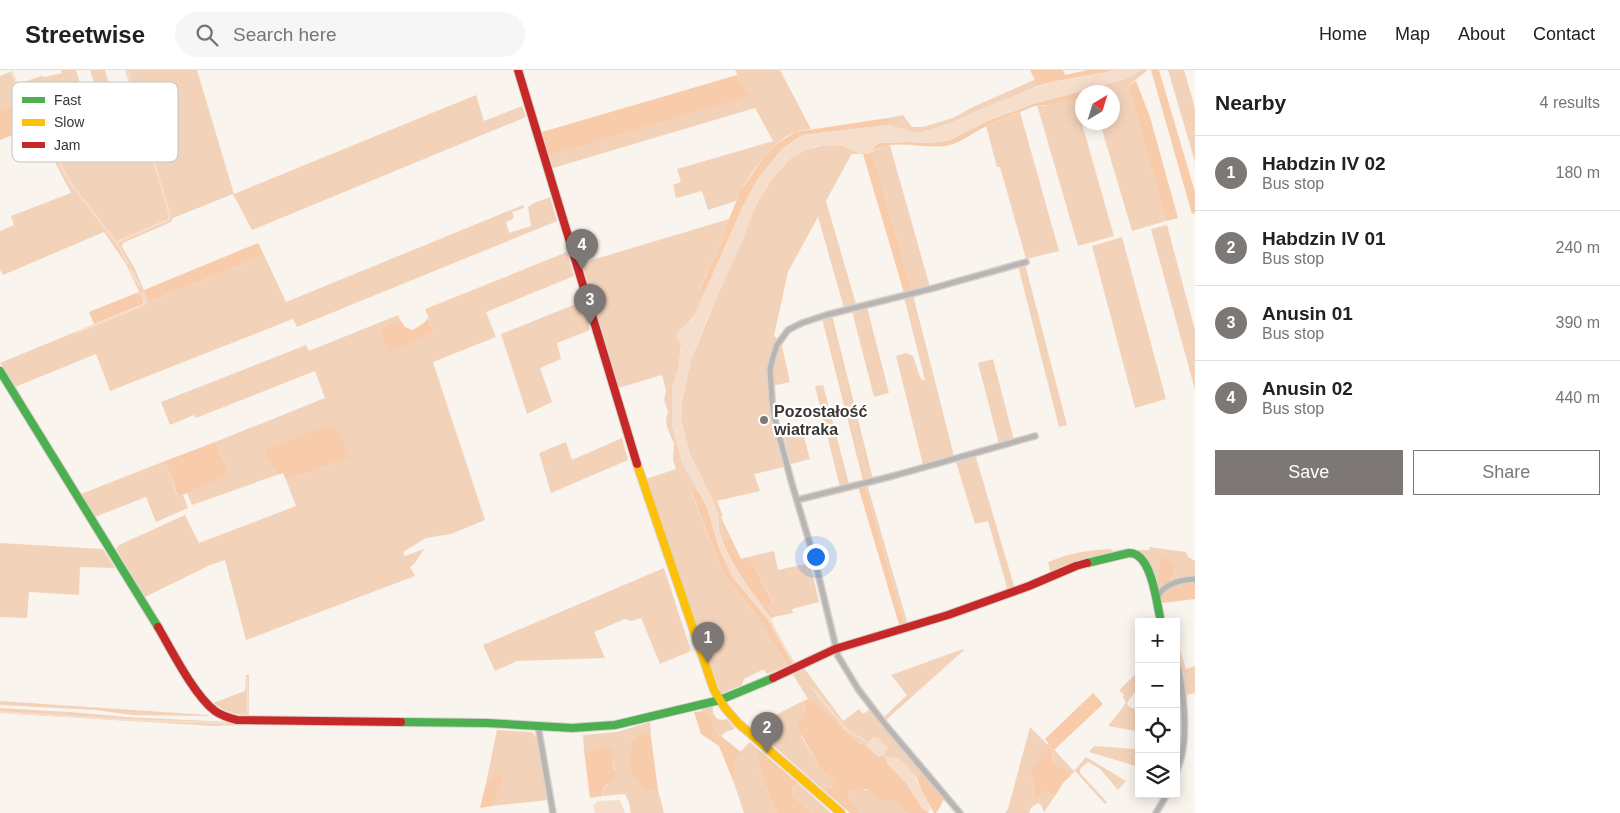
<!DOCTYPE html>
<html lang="en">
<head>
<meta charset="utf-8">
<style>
	:root { --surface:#fff; --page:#f6f6f6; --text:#202124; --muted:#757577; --line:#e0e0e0; --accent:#7d7875 }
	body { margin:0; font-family:Helvetica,sans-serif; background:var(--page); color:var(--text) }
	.controls { position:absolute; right:15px; bottom:15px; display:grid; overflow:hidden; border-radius:0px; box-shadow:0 2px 12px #0003 }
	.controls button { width:45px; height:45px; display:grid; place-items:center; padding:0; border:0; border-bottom:1px solid var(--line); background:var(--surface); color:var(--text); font:25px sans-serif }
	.compass { position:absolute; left:1075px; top:15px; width:45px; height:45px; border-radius:50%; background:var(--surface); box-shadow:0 2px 12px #0003; rotate:38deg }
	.you { position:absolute; left:815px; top:486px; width:18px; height:18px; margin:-12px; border:4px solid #fff; border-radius:50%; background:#1a73e8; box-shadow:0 0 0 8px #1a73e833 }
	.badge { display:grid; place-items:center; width:32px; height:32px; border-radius:50%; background:var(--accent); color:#fff; font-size:16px; font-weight:700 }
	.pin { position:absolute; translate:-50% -41px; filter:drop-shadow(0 1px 2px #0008) }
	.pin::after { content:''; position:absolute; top:26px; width:18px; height:15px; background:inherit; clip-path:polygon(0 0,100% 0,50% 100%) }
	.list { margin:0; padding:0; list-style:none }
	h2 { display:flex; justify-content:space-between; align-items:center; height:65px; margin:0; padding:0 20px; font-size:21px }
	h2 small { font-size:16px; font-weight:400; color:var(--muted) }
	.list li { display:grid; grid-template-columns:32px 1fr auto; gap:15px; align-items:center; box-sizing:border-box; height:75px; padding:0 20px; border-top:1px solid var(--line) }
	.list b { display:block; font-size:19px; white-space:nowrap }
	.list p { margin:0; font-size:16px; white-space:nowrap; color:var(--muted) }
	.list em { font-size:16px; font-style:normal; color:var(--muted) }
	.actions { display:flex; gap:10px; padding:15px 20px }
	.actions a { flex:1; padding:11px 0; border:1px solid var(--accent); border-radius:0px; text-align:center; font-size:18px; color:var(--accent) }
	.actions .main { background:var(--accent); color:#fff }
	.icon { flex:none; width:28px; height:28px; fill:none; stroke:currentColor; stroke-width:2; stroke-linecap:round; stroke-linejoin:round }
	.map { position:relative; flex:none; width:1195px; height:743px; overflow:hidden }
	header { display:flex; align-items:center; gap:30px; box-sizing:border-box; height:70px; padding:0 25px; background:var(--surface); border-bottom:1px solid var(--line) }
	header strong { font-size:24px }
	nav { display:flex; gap:28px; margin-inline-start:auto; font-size:18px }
	.search { width:350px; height:45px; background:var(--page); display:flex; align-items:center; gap:12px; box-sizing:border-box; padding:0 18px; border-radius:28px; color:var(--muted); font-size:19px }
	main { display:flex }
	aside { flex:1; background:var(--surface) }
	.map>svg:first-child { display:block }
	.green { fill:#f3d2ba }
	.forest { fill:#f8cbaa }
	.water { fill:#f6decd }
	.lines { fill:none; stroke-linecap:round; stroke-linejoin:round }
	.stream { stroke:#f6decd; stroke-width:2 }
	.street-casing { stroke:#d7d2ce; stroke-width:8 }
	.fast-casing { stroke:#d7d2ce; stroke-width:10 }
	.slow-casing { stroke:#d7d2ce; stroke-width:10 }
	.jam-casing { stroke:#d7d2ce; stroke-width:10 }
	.street { stroke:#b9b5b3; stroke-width:5 }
	.fast { stroke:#4caf50; stroke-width:8 }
	.slow { stroke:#ffc107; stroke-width:8 }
	.jam { stroke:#c62828; stroke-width:8 }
	.poi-dot { fill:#7d7875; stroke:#fff; stroke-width:2 }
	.labels { text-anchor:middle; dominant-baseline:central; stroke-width:4.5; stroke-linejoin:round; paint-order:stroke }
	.poi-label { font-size:16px; font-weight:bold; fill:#3a3633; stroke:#fff; text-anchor:start }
	.key { fill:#fff; stroke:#c4c3c2; stroke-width:1 }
	.key-label { font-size:14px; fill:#3a3633 }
</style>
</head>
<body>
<header>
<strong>Streetwise</strong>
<div class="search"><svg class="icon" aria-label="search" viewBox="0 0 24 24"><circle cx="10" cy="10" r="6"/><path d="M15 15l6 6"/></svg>Search here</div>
<nav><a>Home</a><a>Map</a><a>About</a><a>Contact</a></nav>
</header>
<main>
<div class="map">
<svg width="1195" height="743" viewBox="0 0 1195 743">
	<rect width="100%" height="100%" fill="#faf4ef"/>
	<g class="green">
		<polygon points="61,0 76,0 83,23 96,20 90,0 105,0 119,49 138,43 125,0 197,0 234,124 476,25 484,51 522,36 526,47 252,160 233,124 173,148 171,152 123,173 122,177 134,197 149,232 264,185 286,232 523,135 524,138 512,142 514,147 511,150 506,152 509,163 531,156 528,137 534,133 550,127 557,151 297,257 293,249 110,321 96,284 15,317 0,293 143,234 144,232 126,194 104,162 3,205 0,200 0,161 14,155 11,146 71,123 36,56 38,55 24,30 0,39 0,6 12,1 18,14 41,6 45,7 62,3"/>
		<path d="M735 0H780L811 59C806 60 801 60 796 62 771 70 747 108 736 131L708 140 702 121 676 128 673 115 681 112 677 99 773 71 755 38 553 98 549 86 748 26Z"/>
		<polygon points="1141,0 1148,0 1128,16 1166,151 1132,161 1100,53 1112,52 1112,22 1104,22 1106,22 1103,15 1125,9"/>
		<polygon points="1168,0 1184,0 1195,38 1195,92"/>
		<polygon points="1036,9 1038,16 950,53 923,62 917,63 888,55 888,48 903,45 912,57 923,57 953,48 973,37"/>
		<polygon points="1075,29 1114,166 1078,176 1037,35 1047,36"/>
		<polygon points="1020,42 1059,181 1026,189 1000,97 997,97 986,56"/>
		<path d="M830 75 844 76 860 84H852L851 85 826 131 856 234 844 238 818 147 788 202 774 266 777 268C774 277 770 287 768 297 764 328 777 367 784 397L754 404 760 421 717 431 723 446 721 447 731 468 722 470 719 463 718 445 701 406 690 385 681 350 682 331 691 289 756 135C764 120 779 97 792 87 802 79 817 76 830 75Z"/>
		<polygon points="884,76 890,76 930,217 912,221 872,82"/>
		<path d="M729 149 721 173 699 220H706C699 236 694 252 678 261L681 274 679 296 672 318V355L682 392 697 419 691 422 724 505 755 544 788 596 767 604 764 600H762L744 609 742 615 721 624 646 409 676 399 673 390 674 374 667 357 666 349 668 342 664 330 666 321 662 305 618 318 582 193Z"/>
		<polygon points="1167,155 1195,260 1195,320 1151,159"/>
		<polygon points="1122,167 1166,329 1135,338 1092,176"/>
		<polygon points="567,182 574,206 486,242 496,267 433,292 485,450 451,464 426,468 403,482 405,486 424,479 415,493 410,497 415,506 246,570 225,490 210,495 145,527 116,479 119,475 185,445 199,473 296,436 286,410 349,388 337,358 264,383 277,405 192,435 187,423 223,407 228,398 215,372 325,328 315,301 196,348 194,345 170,355 161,332 306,275 309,281 398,245 401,251 384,256 379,259 390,281 434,263 425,239"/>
		<polygon points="1025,194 1067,355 1059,357 1018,196"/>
		<polygon points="913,225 954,386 923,395 896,286 906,283 913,286 920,307 922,310 925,310 904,227"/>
		<polygon points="581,232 590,260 557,273 561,289 540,298 552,332 527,344 501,264"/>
		<polygon points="867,237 889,323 874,327 852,241"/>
		<polygon points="832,245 873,409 863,411 822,248"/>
		<path d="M781 272 790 312 772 316C772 300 774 287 781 272Z"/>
		<polygon points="993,289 1014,370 999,374 978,293"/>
		<polygon points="823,315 849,414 840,417 815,316"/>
		<polygon points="801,356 810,389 791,394 782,360"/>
		<polygon points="622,368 628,390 551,423 539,383 566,372 572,390"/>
		<polygon points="975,384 1015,519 1008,521 988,451 975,454 955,389"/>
		<polygon points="165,391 177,426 183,425 188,438 156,452 146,427 95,447 81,424"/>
		<polygon points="864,414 867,414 908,555 905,556"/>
		<polygon points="0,473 103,479 115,498 80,497 79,525 29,522 27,548 0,547"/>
		<polygon points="1149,477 1186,482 1188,487 1195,491 1195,508 1171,511 1175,499 1160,492 1157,519 1139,480 1150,480"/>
		<path d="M1130 478 1131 481 1051 505 1048 492C1070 483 1087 480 1111 479L1112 481Z"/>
		<polygon points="774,481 778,500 810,493 819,532 792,539 793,543 774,547 766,537 774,534 753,494 748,487"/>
		<polygon points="664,498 691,581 660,594 641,548 632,551 625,549 594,562 605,588 517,591 495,601 483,575"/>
		<polygon points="1176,568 1186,599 1195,596 1195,623 1186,625 1184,608 1176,586"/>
		<polygon points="963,579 964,580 886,650 884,647 907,625 891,605"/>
		<polygon points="804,598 843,651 859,639 863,644 871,639 923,701 917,708 902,692 888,688 887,690 882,686 879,687 867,677 856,671 814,630 808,629 792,603"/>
		<polygon points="1139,601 1139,616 1127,633 1128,636 1137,640 1139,643 1139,697 1089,682 1094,676 1135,679 1135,661 1108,656 1126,633 1123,627 1124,625 1119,620"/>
		<path d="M246 605H249V645C234 645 225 642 213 633L245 621Z"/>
		<polygon points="0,631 208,645 209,646 132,645 96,640 0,635"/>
		<polygon points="803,631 805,636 801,666 823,703 834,710 836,714 832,718 821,718 752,657"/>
		<polygon points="713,636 713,643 717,649 723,650 727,649 735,659 725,662 722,666 716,662 706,643 702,642 701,639"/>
		<polygon points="0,638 70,642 126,647 250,653 250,655 214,656 0,643"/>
		<path d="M650 652 651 667 644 663 632 671 628 695 646 721 658 720 664 743H631L629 733 625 724 602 726C604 717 606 714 614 709L615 698 612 695 613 684 594 680 584 681 583 665 617 662Z"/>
		<polygon points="1030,657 1047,674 1049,674 1074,701 1086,687 1126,711 1118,720 1100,699 1088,692 1080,699 1080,703 1107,732 1105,734 1075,701 1072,704 1054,693 1052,683 1045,679 1043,686 1030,703 1035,716 1033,725 1036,728 1042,722 1046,721 1055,726 1044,742 1041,735 1038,733 1031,738 1029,743 1005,743 1008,739"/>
		<polygon points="497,660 532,662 539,672 549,730 492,736 494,733 494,706 492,711 486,713"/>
		<path d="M750 672 757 678C755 696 770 726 777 743H744L734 713 736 708 734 691 736 686Z"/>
		<polygon points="797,712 831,743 811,743 795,728 792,724 792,720"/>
		<path d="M861 719C869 719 872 726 879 728 884 730 890 729 895 730L907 743H861L849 729 848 724 850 721Z"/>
	</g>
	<g class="forest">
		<polygon points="1030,0 1063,0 1065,5 1088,0 1118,0 1051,12 1038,16"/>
		<polygon points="1151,0 1159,0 1195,122 1195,143 1192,144"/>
		<polygon points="737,5 749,26 549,86 542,62"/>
		<polygon points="1136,11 1150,47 1178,148 1166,151 1128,16"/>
		<path d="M1103 15 1106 22H1082V28L1047 36 1043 35 1035 36C1018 43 1001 49 985 57 974 62 962 72 950 75 925 81 896 67 873 81V78L879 73 909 72 930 73 950 70 987 51 1033 34Z"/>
		<polygon points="24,30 38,55 0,70 0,39"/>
		<polygon points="888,48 888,55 802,65 782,79 757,110 743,136 706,220 699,221 721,173 729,149 740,122 763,88 775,75 795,62"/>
		<polygon points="872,82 912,221 904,223 863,84"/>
		<polygon points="258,173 264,185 149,232 144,220"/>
		<polygon points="139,222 143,230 143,234 94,254 89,242"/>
		<polygon points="428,248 434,263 389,282 379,259 384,256 401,251 405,257 413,260 425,252"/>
		<polygon points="331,354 337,358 349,386 349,388 286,410 283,403 277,405 264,383 266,380 321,357"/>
		<polygon points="215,372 228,398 224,407 178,427 165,391"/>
		<polygon points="864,414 905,556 900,558 858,416"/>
		<polygon points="697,419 707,437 719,478 733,508 767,548 793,594 788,596 755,544 724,505 691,421"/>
		<path d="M731 468 741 489 748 487 753 494 774 535 767 537 774 547 771 548C753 523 733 499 722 470Z"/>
		<path d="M1163 488 1169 489 1175 495C1174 508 1170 512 1160 519H1157L1160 492 1161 489Z"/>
		<path d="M1195 510V529L1163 533 1159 531C1163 514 1180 512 1195 510Z"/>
		<polygon points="1093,623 1103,634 1054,680 1045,669"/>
		<path d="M808 629 814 630 856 671 867 677 879 687 882 686 887 690V693L906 713 922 738 929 743H907L895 730H882L875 727 866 719 850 721 848 725 849 729 861 743H850L821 718H832L835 713 834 710 823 703 798 659C797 645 810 644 803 631Z"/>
		<polygon points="704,641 709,647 716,662 741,682 734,691 736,708 734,713 719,676 701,664 694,642"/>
		<polygon points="644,663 651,667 658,720 646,721 632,703 628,695 632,671 639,664"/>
		<path d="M605 675 609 676 613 680C614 685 611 691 613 696 614 700 617 702 615 707 611 716 604 710 602 726L590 728 584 681 594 680Z"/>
		<path d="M757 678 797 712 792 719V724L795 728 811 743H777C770 726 755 696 757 678Z"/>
		<path d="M1047 678 1051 681 1054 693 1072 704 1063 713 1055 726 1046 721 1043 722 1036 728 1033 725 1035 716 1030 703C1033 698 1044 680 1047 678Z"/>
		<path d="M923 701 945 728C941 733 940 739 936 743H934L922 722 917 708Z"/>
		<polygon points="498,704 502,709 494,733 492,736 480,738 486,713 492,711 494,705"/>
	</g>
	<g class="water">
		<polygon points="1118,0 1141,0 1125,9 1033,34 987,51 950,70 930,73 909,72 879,73 874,77 873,81 867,84 860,84 844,76 816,76 792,87 766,117 756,135 742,172 705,254 691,289 682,331 681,350 690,385 714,432 718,445 719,463 727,483 742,508 771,548 775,558 795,593 793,594 767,548 733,508 719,478 707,437 682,392 672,355 672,318 679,296 681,274 676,266 677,262 692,250 743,136 757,110 782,79 802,65 888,55 917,63 923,62 950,53 997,32 1051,12"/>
		<polygon points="873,667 878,668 888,677 886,682 879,687 867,677 867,674"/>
		<path d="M893 686C914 694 921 721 931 739L928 742 922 738 906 713 887 693V690Z"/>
		<polygon points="620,730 625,743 595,743 593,735 598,731"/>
	</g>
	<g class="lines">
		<g class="stream">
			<polyline points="11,3 71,114 116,172 128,193"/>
			<polyline points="117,172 168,150 170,146 127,0"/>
			<polyline points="130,199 140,216"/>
			<polyline points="76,263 143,235 146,232 143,223"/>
			<polyline points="247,608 248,647"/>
			<polyline points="813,619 846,659 870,674"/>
			<polyline points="0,642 129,650 248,654"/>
			<polyline points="882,683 889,690"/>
		</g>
		<g class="street-casing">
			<g id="street">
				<polyline points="797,430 893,406 1035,366"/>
				<path d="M1157 530C1161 514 1180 510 1195 509"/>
				<path d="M1176 591C1184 614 1187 661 1182 684 1181 691 1178 697 1176 703"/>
				<polyline points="538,656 553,743"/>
				<polyline points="960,743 884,653 858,619 838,586 815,491 792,414 775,350 772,330 770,299 773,287 777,275 783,267 788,260 802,253 826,245 934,218 1026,192"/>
				<polyline points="1156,743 1167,724"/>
			</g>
		</g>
		<g class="fast-casing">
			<g id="fast">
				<polyline points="0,301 158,557"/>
				<path d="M1087 493 1129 483C1131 483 1135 484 1137 485 1153 495 1157 535 1161 552"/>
				<polyline points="401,652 487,653 572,658 615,655 720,630 773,608"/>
			</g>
		</g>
		<g class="slow-casing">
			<polyline id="slow" points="637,394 714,620 725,638 738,653 841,743"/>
		</g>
		<g class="jam-casing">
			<g id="jam">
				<polyline points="518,0 637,394"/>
				<path d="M158 557C172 581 194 625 215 641 222 646 229 648 237 650L401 652"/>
				<polyline points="773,608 835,579 948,545 1029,516 1076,496 1087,493"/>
			</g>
		</g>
		<use href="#street" class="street"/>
		<use href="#fast" class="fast"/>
		<use href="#slow" class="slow"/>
		<use href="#jam" class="jam"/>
	</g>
	<circle class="poi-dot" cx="764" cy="350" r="5"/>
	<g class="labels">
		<g class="poi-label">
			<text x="774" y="341">Pozostałość<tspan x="774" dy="18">wiatraka</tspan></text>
		</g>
	</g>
	<rect x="12" y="12" width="166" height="80" rx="8" class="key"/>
	<rect x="22" y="27" width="23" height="6" fill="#4caf50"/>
	<rect x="22" y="49" width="23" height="7" fill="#ffc107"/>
	<rect x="22" y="72" width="23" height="6" fill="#c62828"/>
	<g class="key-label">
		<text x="54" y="35">Fast</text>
		<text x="54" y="57">Slow</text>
		<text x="54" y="80">Jam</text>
	</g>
</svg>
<div class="controls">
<button>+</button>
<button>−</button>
<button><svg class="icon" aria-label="locate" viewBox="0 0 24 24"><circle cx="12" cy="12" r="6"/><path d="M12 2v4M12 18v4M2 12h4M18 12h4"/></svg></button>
<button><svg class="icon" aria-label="layers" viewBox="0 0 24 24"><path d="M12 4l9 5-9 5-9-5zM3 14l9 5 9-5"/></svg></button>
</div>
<svg class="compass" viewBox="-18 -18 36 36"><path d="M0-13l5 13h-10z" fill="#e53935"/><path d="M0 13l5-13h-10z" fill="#757577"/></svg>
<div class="you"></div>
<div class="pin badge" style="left:708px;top:593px">1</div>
<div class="pin badge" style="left:767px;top:683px">2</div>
<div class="pin badge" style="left:590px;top:255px">3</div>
<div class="pin badge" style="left:582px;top:200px">4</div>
</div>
<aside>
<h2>Nearby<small>4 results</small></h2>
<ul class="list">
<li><span class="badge">1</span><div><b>Habdzin IV 02</b><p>Bus stop</p></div><em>180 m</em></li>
<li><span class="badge">2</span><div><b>Habdzin IV 01</b><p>Bus stop</p></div><em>240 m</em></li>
<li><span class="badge">3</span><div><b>Anusin 01</b><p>Bus stop</p></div><em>390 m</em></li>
<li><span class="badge">4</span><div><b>Anusin 02</b><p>Bus stop</p></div><em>440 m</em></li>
</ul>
<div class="actions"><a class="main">Save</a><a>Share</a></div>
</aside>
</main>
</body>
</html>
